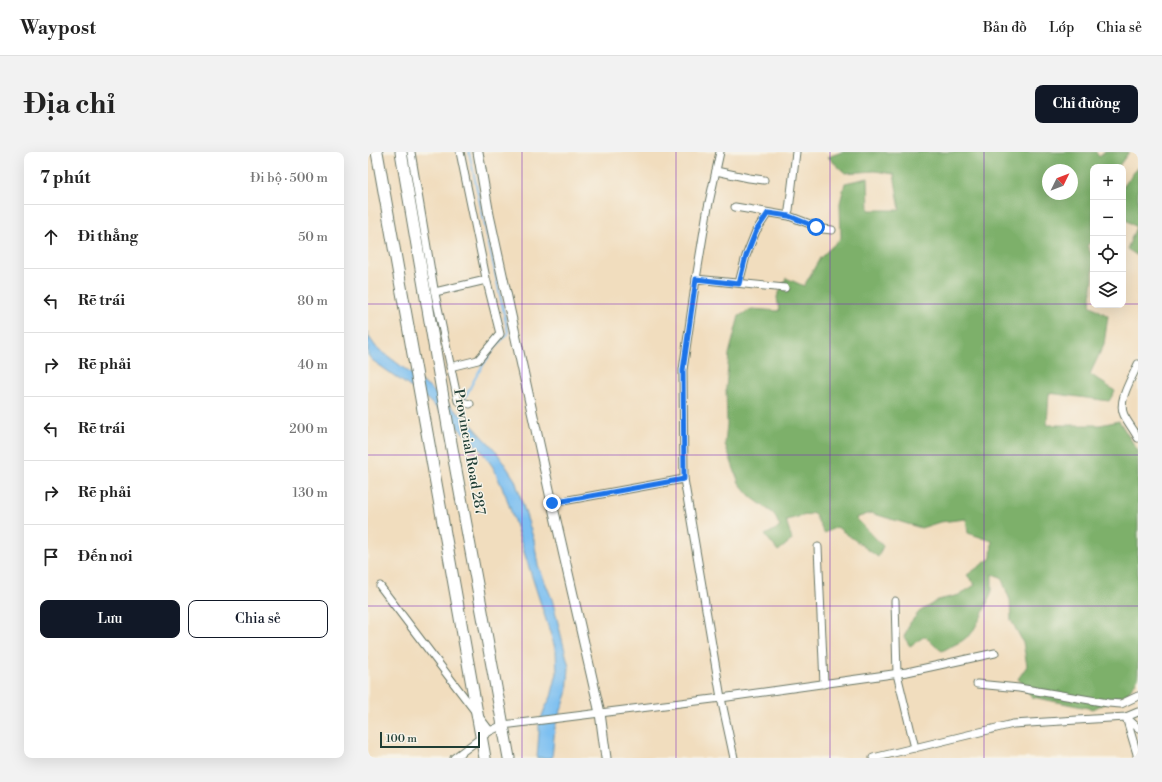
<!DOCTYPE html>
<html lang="vi">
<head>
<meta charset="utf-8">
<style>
	:root { --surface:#fff; --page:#f2f2f2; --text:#222; --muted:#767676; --line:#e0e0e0; --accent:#111827 }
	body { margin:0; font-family:"Libre Bodoni",serif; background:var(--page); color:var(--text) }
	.controls { position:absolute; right:12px; top:12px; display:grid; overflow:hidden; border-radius:8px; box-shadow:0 4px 16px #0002 }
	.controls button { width:36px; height:36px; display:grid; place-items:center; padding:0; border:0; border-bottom:1px solid var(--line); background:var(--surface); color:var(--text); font:20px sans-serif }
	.compass { position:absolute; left:674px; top:12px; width:36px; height:36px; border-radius:50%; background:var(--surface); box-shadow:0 4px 16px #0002; rotate:47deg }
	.scale { position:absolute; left:12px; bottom:10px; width:100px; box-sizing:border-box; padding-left:4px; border:2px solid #1f3d34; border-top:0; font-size:11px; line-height:14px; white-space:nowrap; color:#1f3d34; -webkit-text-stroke:3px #f7f3e8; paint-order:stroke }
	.stop { position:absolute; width:12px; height:12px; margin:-9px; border:3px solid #1a73e8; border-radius:50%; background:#fff }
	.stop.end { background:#1a73e8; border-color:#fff; box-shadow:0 1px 4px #0008 }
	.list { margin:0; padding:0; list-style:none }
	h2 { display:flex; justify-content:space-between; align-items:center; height:52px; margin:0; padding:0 16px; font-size:17px }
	h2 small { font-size:13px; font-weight:400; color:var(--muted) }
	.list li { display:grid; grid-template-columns:26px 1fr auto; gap:12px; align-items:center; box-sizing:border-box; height:64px; padding:0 16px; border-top:1px solid var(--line) }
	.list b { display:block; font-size:15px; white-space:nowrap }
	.list em { font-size:13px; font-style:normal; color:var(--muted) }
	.actions { display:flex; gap:8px; padding:12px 16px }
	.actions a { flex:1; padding:9px 0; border:1px solid var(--accent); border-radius:8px; text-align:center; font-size:14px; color:var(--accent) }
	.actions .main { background:var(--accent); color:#fff }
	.icon { flex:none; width:22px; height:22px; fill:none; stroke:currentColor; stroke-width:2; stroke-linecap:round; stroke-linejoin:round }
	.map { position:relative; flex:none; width:770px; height:606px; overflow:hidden; border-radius:8px }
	header { display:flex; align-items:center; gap:24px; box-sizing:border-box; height:56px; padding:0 20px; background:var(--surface); border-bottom:1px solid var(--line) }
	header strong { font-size:19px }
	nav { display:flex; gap:22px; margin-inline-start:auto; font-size:14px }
	.intro { display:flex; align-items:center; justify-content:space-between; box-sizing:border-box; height:96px; padding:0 24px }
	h1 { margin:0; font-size:28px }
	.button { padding:10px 18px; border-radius:8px; background:var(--accent); color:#fff; font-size:14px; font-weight:700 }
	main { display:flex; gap:24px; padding:0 24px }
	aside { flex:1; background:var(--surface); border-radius:8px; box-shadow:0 4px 16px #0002 }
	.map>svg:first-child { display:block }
	.forest { fill:#7db06b; stroke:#4e7650; fill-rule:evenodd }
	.water { fill:#7bbff1; stroke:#4d7e92 }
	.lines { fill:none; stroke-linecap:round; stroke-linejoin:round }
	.stream { stroke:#7bbff1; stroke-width:2 }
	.minor-casing { stroke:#687564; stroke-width:9 }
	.tertiary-casing { stroke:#687564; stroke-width:11 }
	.primary-casing { stroke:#687564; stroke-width:13 }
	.minor { stroke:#fff; stroke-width:7 }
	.tertiary { stroke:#fff; stroke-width:9 }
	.primary { stroke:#fff; stroke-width:11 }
	.route { stroke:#1a73e8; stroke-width:5 }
	.grid { fill:none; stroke:#7b2cbf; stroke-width:1; stroke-opacity:0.55 }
	.labels { text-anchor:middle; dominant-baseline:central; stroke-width:3; stroke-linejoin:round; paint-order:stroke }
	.street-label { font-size:14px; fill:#1f3d34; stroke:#f7f3e8 }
</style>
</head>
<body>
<header>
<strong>Waypost</strong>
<nav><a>Bản đồ</a><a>Lớp</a><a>Chia sẻ</a></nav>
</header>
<div class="intro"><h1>Địa chỉ</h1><a class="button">Chỉ đường</a></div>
<main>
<aside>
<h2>7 phút<small>Đi bộ · 500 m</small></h2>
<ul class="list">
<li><svg class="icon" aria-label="ahead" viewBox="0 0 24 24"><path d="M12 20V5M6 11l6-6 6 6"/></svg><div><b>Đi thẳng</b></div><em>50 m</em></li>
<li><svg class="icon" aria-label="left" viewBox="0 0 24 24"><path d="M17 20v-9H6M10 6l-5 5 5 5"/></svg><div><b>Rẽ trái</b></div><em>80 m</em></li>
<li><svg class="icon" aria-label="right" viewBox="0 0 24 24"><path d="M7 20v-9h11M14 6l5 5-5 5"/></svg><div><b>Rẽ phải</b></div><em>40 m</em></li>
<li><svg class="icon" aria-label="left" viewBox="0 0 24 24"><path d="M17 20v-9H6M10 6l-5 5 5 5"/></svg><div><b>Rẽ trái</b></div><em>200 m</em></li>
<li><svg class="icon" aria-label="right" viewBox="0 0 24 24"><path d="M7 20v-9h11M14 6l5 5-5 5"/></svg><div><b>Rẽ phải</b></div><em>130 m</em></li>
<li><svg class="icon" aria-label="arrive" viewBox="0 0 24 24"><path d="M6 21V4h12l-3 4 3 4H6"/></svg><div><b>Đến nơi</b></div></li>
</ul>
<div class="actions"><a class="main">Lưu</a><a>Chia sẻ</a></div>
</aside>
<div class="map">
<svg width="770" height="606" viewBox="0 0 770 606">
	<rect width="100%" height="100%" fill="#f7f3e8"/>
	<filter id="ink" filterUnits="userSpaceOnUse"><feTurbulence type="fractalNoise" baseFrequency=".025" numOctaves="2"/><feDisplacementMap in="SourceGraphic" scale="8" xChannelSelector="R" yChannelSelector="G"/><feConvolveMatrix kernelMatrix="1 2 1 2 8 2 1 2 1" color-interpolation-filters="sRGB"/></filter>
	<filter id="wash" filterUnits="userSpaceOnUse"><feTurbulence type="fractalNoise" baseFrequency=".012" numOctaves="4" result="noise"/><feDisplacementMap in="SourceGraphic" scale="16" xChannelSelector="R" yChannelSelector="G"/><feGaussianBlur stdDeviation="0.9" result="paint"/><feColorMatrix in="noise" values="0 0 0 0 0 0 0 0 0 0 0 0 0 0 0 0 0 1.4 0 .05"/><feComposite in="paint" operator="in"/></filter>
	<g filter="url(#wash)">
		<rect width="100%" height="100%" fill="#f1ddbe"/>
		<g class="forest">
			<path d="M474 0H728L731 5 737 0H761L750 15H725V87L719 94 725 105V127L722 153 740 164 736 192 722 222 747 239 741 249 681 241 679 273H732L751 269 770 299V526L760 541 725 557 664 545 650 527 659 514 655 490 643 468 642 448 633 425 624 422V439L614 463 604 481 594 489 574 499 566 493 557 484 542 494 536 485 542 471 551 460 570 448 591 443 607 433 599 423 623 406 624 389 600 381 598 367 572 370 553 376 503 361 488 366 515 394 510 405 469 375 456 381 446 361 418 368 424 388 410 399 397 383 412 375 406 362 383 345 371 331 357 292 359 272 358 236 361 202 371 164 384 157 411 159 409 145 418 126 436 134 452 106 473 86 472 51 477 31 500 26 501 58H532L526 22 507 19 477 21 460 5ZM680 18H704V42H680Z"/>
			<polygon points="770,15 770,104 759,97 768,75 755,66 755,35"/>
		</g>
		<polygon class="water" points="0,180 1,185 8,195 62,236 104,273 128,299 147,328 166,388 170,413 184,447 201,515 199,542 187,575 184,606 169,606 171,581 171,572 177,556 183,545 189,521 188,499 138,344 125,315 112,297 59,247 4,208 0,203"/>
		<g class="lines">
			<path class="stream" d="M94 267C95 263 95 258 95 254 99 236 125 194 140 182V180L101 0"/>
		</g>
	</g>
	<g filter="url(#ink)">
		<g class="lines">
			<g class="minor-casing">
				<g id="minor">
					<polyline points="43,0 66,137 90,249 102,252"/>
					<polyline points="352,0 339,60 328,127 315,218 316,327 353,546 366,606"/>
					<polyline points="348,19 381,26 396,28"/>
					<polyline points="367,55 421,64 455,77 464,78"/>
					<polyline points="421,58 428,0"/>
					<polyline points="328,127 417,136"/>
					<polyline points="371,131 378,104 388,79 400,61"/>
					<polyline points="67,140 118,128"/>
					<path d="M770 212C764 226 749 249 756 263 760 271 766 278 770 286"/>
					<polyline points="82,215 110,208 132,182 118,126 92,0"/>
					<polyline points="184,351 316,327"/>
					<polyline points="450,395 456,532"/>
					<polyline points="12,434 122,579"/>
					<polyline points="527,449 529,522 547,596"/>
					<polyline points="609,532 651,536 740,551 753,552 770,544"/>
					<polyline points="758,565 769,602 769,606"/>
					<polyline points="758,565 770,576"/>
					<polyline points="86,606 122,579 135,573 353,546 539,520 627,501"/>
					<polyline points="505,606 645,572 758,565 770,560"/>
				</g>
			</g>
			<g class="tertiary-casing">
				<polyline id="tertiary" points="110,0 121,63 184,351 232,561 238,606"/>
			</g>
			<g class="primary-casing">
				<g id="primary">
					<polyline points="9,0 117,606"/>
					<polyline points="33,0 81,280 141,606"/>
				</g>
			</g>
			<use href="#minor" class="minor"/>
			<use href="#tertiary" class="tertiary"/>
			<use href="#primary" class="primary"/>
		</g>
	</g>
	<g class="lines" filter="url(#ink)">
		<polyline class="route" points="184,351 316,327 315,218 328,127 371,132 378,104 388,79 400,61 421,64 448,75"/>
	</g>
	<path class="grid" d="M154 0V606M308 0V606M462 0V606M616 0V606M0 152H725M755 152H770M0 303H770M0 454H770"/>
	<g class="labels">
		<g class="street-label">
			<text transform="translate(101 300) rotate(80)">Provincial Road 287</text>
		</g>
	</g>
</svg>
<div class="controls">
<button>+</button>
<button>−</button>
<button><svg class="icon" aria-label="locate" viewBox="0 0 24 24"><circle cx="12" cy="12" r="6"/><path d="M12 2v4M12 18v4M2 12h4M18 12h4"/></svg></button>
<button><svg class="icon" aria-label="layers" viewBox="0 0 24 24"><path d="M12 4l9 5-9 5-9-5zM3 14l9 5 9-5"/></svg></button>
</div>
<svg class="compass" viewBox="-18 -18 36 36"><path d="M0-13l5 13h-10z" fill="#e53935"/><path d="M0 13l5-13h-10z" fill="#767676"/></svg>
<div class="scale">100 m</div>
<div class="stop" style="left:448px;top:75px"></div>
<div class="stop end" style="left:184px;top:351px"></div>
</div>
</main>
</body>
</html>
